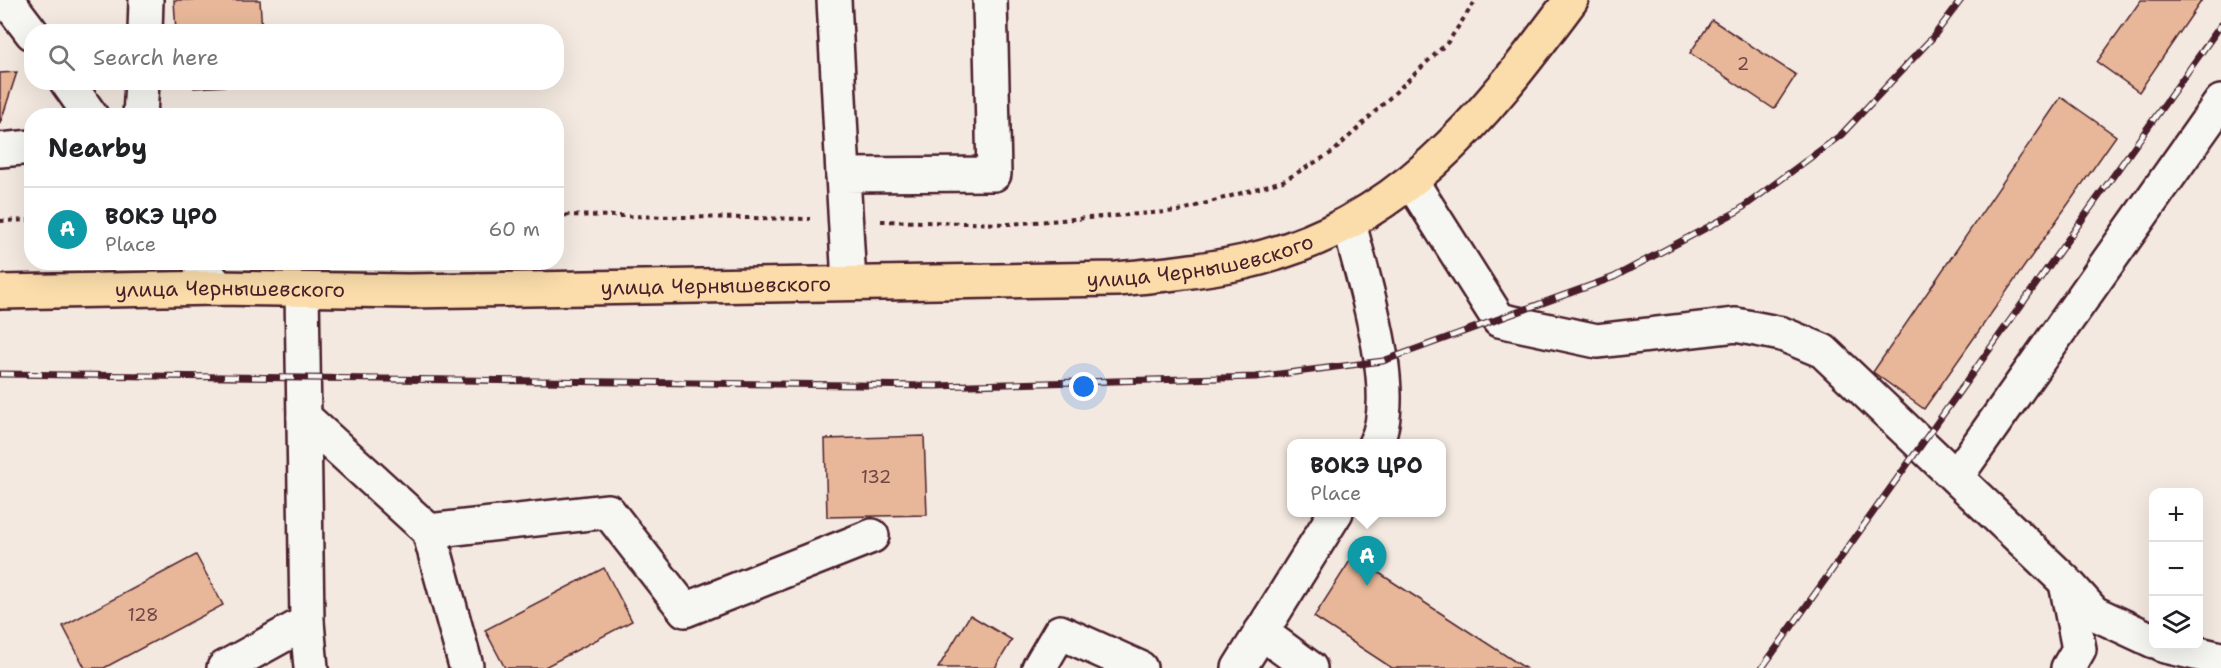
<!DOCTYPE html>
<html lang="en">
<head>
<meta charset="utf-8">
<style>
	:root { --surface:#fff; --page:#f2f2f2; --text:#202124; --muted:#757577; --line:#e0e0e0; --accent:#1f6fb2 }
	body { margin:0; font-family:"Shantell Sans",sans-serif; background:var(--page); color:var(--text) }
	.controls { position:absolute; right:18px; bottom:18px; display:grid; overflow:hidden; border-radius:12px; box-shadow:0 6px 24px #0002 }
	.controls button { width:54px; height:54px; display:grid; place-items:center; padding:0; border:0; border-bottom:2px solid var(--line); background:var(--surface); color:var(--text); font:30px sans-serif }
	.you { position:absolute; left:1084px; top:387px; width:21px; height:21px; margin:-15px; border:4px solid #fff; border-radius:50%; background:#1a73e8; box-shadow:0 0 0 9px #1a73e833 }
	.badge { display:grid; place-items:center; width:39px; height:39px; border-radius:50%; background:var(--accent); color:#fff; font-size:20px; font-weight:700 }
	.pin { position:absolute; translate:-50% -50px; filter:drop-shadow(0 2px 3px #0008) }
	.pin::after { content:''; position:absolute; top:32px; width:21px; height:18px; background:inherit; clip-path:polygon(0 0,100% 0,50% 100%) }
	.popup { position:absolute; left:1287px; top:439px; width:159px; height:78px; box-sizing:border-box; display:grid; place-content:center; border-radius:12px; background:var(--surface); filter:drop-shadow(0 2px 4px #0005); font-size:20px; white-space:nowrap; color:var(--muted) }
	.popup b { font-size:22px; color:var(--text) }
	.popup::after { content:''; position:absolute; left:50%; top:100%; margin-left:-12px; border:12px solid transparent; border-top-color:var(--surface) }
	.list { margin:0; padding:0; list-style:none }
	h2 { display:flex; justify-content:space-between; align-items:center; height:78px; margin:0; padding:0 24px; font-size:26px }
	h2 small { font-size:20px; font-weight:400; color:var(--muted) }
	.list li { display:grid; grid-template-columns:39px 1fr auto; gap:18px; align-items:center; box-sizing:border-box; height:84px; padding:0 24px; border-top:2px solid var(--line) }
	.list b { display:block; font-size:22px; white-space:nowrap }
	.list p { margin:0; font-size:20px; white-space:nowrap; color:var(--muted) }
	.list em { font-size:20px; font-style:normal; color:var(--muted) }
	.icon { flex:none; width:33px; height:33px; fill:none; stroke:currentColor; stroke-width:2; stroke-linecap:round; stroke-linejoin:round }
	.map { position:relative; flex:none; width:2221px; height:668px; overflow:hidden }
	.search { position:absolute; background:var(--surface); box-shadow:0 6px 24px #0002; left:24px; top:24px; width:540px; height:66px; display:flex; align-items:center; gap:15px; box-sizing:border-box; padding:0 21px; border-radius:24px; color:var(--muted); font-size:22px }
	.panel { position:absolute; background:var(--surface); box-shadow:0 6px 24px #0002; left:24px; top:108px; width:540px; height:162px; border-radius:24px }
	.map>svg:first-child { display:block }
	.building { fill:#e8b799; stroke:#4a1f2b; stroke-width:1.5 }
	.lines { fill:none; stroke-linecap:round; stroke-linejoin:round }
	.minor-casing { stroke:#4a1f2b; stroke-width:38 }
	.major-casing { stroke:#4a1f2b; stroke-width:38 }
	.path { stroke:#4a1f2b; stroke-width:4; stroke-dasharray:4.5 4.5; stroke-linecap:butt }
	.minor { stroke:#f6f6f2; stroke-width:33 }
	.major { stroke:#fbddab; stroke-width:33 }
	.rail-casing { stroke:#4a1f2b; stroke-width:7 }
	.rail { stroke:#f6f6f2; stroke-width:4.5; stroke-dasharray:14; stroke-linecap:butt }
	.labels { text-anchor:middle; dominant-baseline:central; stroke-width:6; stroke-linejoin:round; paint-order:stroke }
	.number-label { font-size:18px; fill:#724546 }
	.street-label { font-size:21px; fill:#4a1f2b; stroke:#f6f6f2 }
</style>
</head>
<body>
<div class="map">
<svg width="2221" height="668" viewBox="0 0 2221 668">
	<rect width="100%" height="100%" fill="#f3e9e0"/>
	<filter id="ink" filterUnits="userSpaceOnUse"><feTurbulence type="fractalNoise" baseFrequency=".0167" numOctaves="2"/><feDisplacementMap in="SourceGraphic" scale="12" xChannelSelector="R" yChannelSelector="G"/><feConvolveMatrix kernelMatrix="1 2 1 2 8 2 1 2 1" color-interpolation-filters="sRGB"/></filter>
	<g filter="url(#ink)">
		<g class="building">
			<polygon points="174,0 260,0 262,32 176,32"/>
			<polygon points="2141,0 2202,0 2139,92 2097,62"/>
			<polygon points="1712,20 1796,75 1774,109 1690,53"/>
			<polygon points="17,72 0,124 0,73"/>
			<polygon points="193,82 265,82 265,84 194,88"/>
			<polygon points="2061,97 2116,136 1924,409 1873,372"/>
			<polygon points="924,436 927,515 827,517 825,439"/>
			<polygon points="196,555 223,605 104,668 85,668 63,626"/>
			<polygon points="1353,556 1525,668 1392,668 1314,617"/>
			<polygon points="604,568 632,621 543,668 505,668 485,630"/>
			<polygon points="970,615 1012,640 995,668 938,668"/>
		</g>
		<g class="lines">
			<g class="minor-casing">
				<g id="minor">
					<polyline points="7,0 32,33"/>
					<polyline points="834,0 843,175"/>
					<polyline points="145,32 146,0"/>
					<polyline points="67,82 91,116"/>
					<polyline points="140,116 142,82"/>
					<polyline points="0,150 32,147"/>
					<polyline points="1411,181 1499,320 1597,341 1736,325 1782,334 1823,351 2066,582 2094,613 2154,641"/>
					<path d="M1349 223C1362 276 1402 396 1375 444"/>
					<polyline points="199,262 218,288"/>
					<polyline points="849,283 843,175 994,174 990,0"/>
					<polyline points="304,417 429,531 466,666"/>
					<polyline points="1956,477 2221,102"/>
					<polyline points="429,531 608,511 685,610 872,536"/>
					<polyline points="2066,583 2079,649 2068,668"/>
					<polyline points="307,622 311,668"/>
					<polyline points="1261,632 1310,668"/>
					<polyline points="2165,646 2221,659"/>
					<polyline points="224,668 307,622 302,290"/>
					<polyline points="1039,668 1060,632 1140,668"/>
					<polyline points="1239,668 1336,512"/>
				</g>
			</g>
			<g class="major-casing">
				<g id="major">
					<path id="s1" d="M0 292 218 288 408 291 1117 279C1160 275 1202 271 1244 262 1398 227 1482 120 1571 0"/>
				</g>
			</g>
			<g class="path">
				<polyline points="556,215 810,219"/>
				<polyline points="0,221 32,220"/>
				<polyline points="881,221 1009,224 1179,211 1283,181 1333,152 1448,42 1476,0"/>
			</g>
			<use href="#minor" class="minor"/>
			<use href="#major" class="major"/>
			<g class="rail-casing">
				<g id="rail">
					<polyline points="0,374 935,386 1256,377 1383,361 1614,277 1738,211 1841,135 1933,37 1961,0"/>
					<polyline points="1762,668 2221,25"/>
				</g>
			</g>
			<use href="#rail" class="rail"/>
		</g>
	</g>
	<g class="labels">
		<g class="number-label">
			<text x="1743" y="64">2</text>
			<text x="876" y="477">132</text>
			<text x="143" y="615">128</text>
		</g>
		<g class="street-label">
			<text stroke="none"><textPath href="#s1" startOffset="1202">улица Чернышевского</textPath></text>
			<text stroke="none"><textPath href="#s1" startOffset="716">улица Чернышевского</textPath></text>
			<text stroke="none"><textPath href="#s1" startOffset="230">улица Чернышевского</textPath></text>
		</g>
	</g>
</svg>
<div class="controls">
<button>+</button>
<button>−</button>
<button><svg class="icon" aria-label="layers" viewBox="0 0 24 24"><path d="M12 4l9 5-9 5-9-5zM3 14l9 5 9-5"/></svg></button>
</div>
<div class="you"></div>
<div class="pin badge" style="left:1367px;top:586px;background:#0f9aa8">A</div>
<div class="popup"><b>ВОКЭ ЦРО</b>Place</div>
<div class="search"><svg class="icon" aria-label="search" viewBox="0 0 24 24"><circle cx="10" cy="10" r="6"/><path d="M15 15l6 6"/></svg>Search here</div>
<section class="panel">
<h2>Nearby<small></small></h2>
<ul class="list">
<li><span class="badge" style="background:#0f9aa8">A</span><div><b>ВОКЭ ЦРО</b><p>Place</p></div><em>60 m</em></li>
</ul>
</section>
</div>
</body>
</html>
